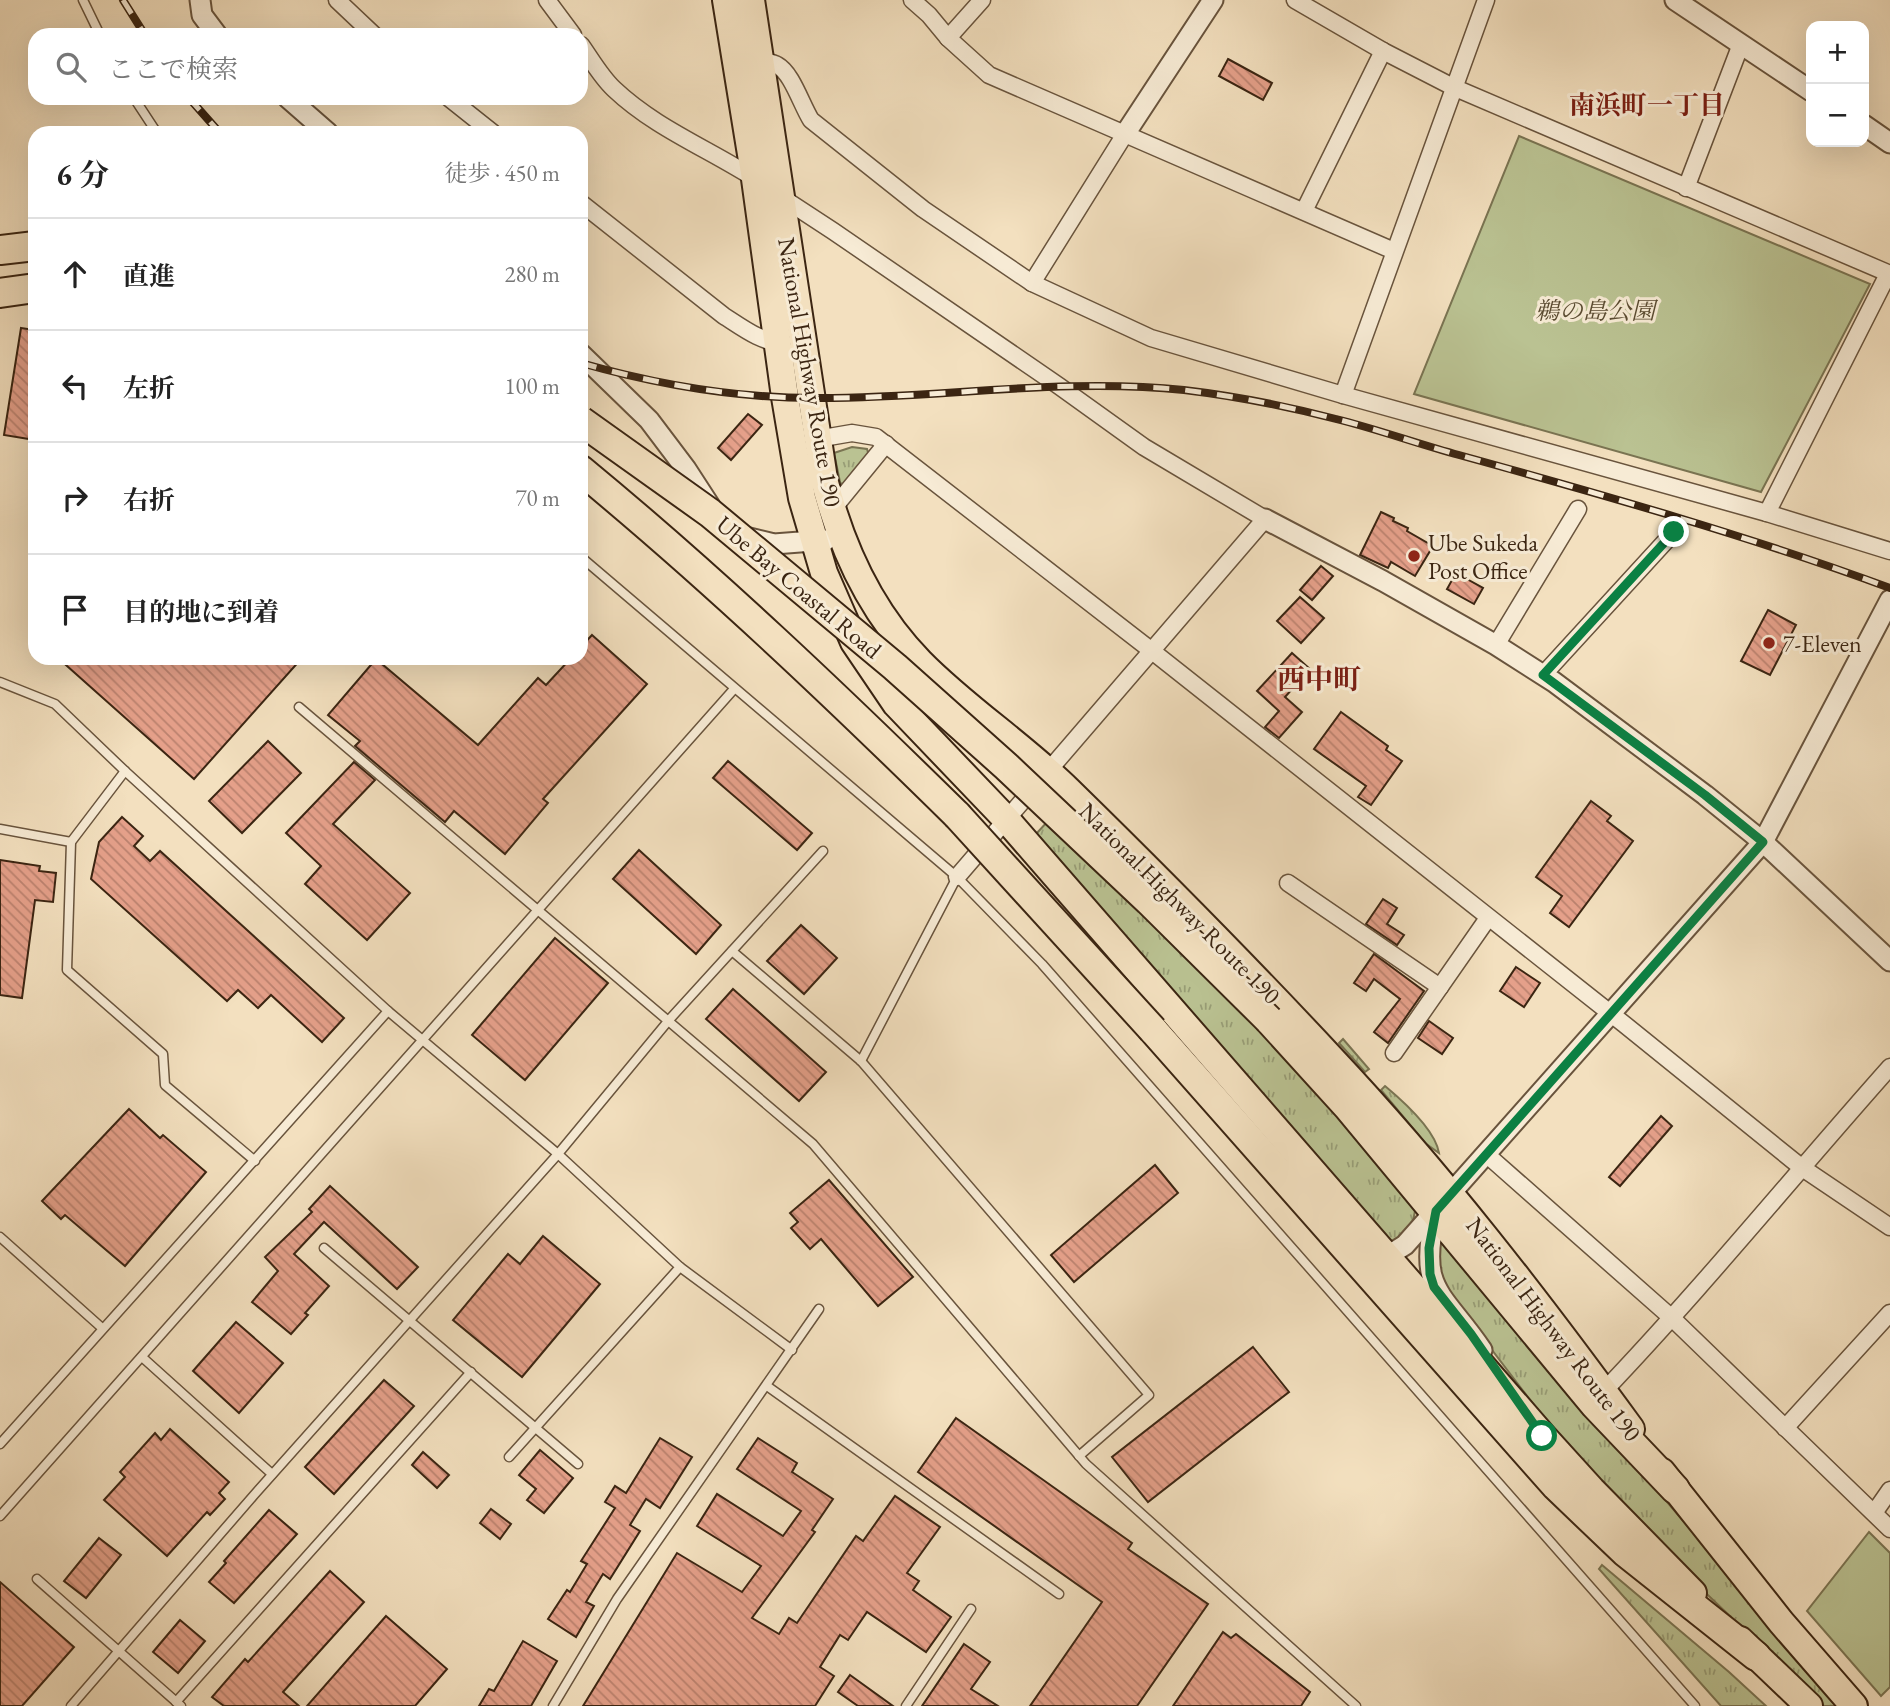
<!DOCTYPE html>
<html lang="ja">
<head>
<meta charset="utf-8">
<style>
	:root { --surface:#fff; --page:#f2f2f2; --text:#222; --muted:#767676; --line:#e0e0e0 }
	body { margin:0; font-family:"EB Garamond","Noto Serif JP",serif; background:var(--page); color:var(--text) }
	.controls { position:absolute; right:21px; top:21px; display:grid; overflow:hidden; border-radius:14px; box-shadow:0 7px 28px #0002 }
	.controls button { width:63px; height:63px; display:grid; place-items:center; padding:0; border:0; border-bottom:2px solid var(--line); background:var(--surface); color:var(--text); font:35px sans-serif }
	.stop { position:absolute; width:21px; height:21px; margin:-16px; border:5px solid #0b8043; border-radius:50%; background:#fff }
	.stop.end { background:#0b8043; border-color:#fff; box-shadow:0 2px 7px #0008 }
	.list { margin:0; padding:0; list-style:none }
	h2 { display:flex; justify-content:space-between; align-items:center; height:91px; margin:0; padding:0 28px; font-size:30px }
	h2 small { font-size:23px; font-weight:400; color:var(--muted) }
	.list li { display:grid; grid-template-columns:46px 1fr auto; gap:21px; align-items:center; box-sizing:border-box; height:112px; padding:0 28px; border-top:2px solid var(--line) }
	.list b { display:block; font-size:26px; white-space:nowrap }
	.list em { font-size:23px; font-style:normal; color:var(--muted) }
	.icon { flex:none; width:38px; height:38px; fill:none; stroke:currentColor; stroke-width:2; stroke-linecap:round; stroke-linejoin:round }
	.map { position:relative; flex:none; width:1890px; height:1706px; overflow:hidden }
	.search { position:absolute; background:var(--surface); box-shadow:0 7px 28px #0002; left:28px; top:28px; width:560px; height:77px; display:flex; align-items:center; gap:18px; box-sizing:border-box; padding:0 24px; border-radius:21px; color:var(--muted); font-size:26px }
	.panel { position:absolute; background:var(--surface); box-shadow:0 7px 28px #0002; left:28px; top:126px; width:560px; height:539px; border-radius:21px }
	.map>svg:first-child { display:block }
	.grass { fill:url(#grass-tufts); stroke:#7a7452; stroke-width:2 }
	.park { fill:#bac292; stroke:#7a7452; stroke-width:2 }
	.building { fill:url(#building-back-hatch); stroke:#3b2512; stroke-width:2 }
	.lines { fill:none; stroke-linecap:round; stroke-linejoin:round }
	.service-casing { stroke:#69543d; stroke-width:11 }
	.minor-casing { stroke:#69543d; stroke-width:19 }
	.tertiary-casing { stroke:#69543d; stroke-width:23 }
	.trunk-casing { stroke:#3b2512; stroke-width:30 }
	.motorway-casing { stroke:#3b2512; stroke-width:32 }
	.service { stroke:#f7ebd5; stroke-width:8 }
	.minor { stroke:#f7ebd5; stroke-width:16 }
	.tertiary { stroke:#f7ebd5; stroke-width:19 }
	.trunk { stroke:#f3e0bf; stroke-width:26 }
	.motorway { stroke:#f3e0bf; stroke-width:28 }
	.rail-casing { stroke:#3b2512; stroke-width:8 }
	.rail { stroke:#f7ebd5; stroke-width:5; stroke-dasharray:16; stroke-linecap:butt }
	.motorway-bridge-casing { stroke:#3b2512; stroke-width:32; stroke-linecap:butt }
	.motorway-bridge { stroke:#f3e0bf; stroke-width:28 }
	.route { stroke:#0b8043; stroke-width:9 }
	.poi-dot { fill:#8f2418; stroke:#f7ebd5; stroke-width:2.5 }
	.labels { text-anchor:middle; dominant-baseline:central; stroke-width:6; stroke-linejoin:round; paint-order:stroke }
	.park-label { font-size:24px; font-style:italic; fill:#5b4c32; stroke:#f7ebd5 }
	.street-label { font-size:24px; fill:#3b2512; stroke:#f7ebd5 }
	.poi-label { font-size:24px; fill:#3b2512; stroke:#f7ebd5; text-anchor:start }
	.neighbourhood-label { font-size:26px; font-weight:bold; fill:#7a1f14; stroke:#f7ebd5 }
	.quarter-label { font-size:28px; font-weight:bold; fill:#7a1f14; stroke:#f7ebd5 }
</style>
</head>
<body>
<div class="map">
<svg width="1890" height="1706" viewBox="0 0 1890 1706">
	<defs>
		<pattern id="grass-tufts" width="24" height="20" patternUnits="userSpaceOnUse" patternTransform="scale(1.75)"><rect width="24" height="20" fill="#bac292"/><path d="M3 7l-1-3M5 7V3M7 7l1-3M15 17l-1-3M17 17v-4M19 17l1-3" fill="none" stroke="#989d76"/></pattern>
		<pattern id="building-back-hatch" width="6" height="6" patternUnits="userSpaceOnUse" patternTransform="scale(1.75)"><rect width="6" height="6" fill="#e5a08a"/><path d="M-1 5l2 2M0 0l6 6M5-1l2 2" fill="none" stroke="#bb826f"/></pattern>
	</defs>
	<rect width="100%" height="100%" fill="#f3e0bf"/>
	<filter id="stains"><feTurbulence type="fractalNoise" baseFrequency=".00286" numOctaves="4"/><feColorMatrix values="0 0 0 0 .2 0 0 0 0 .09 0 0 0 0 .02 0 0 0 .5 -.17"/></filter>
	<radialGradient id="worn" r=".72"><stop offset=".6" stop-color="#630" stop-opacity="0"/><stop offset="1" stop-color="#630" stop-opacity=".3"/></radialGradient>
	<g class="grass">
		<polygon points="852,447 867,449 869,456 844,487 840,482 834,453"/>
		<polygon points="1049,820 1175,938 1417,1201 1413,1221 1395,1242 1388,1242 1035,835"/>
		<polygon points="1343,1039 1369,1069 1365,1072 1339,1043"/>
		<path d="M1385 1086C1403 1101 1435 1129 1439 1153L1425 1143 1381 1090Z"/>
		<polygon points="1439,1226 1595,1417 1840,1706 1824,1706 1689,1577 1553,1430 1482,1337 1446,1295 1436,1263"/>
		<polygon points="1602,1565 1729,1672 1766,1706 1721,1706 1599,1569"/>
	</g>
	<g class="park">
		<polygon points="1519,136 1870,284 1761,492 1414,394"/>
		<polygon points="1869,1532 1890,1553 1890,1687 1881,1696 1807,1611"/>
	</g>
	<g class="building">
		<polygon points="1228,59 1272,83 1263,100 1219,76"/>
		<polygon points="21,328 35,330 35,440 4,435"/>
		<polygon points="748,414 762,425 731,460 718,448"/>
		<polygon points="1381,512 1394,518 1393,521 1408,528 1407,531 1433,546 1415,576 1391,562 1388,568 1360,555"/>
		<polygon points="1321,566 1333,576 1312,600 1300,590"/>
		<polygon points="1456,573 1483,588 1474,604 1447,589"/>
		<polygon points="1300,597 1324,618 1301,643 1277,621"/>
		<polygon points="1768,610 1796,625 1770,675 1741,661"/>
		<polygon points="592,635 647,684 543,799 548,803 505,854 454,811 445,822 355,746 360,741 328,715 376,659 478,745 538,678 546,685 571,658 581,658 581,647"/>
		<polygon points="1292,653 1310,669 1285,697 1302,712 1279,738 1265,727 1279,711 1257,691"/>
		<polygon points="58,658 302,658 194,779"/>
		<polygon points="1341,712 1388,746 1386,750 1402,761 1371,805 1358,797 1366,786 1314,749"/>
		<polygon points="268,741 301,773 242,833 209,801"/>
		<polygon points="728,761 812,833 797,850 713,778"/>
		<polygon points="354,762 375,780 333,824 410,893 367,940 305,884 321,866 286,833"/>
		<polygon points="1591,801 1611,816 1607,821 1633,841 1569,927 1550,913 1562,896 1536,877"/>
		<polygon points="122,817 143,836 134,846 150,861 160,851 344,1018 322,1042 271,995 258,1008 238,990 227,1001 91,879 99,842"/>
		<polygon points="639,850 721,925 696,954 613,879"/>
		<polygon points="0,860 40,866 39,871 56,873 53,902 35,900 22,998 0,995"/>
		<polygon points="1383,899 1397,908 1387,924 1404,935 1397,945 1366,924"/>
		<polygon points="801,925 837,958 804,994 767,961"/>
		<polygon points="555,938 608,983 525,1080 472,1035"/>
		<polygon points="1374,954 1424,991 1388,1043 1374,1032 1400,999 1374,979 1366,991 1354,983"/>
		<polygon points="1516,967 1540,983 1524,1007 1500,991"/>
		<polygon points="733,989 826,1072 799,1101 706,1019"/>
		<polygon points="1429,1021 1453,1038 1442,1054 1418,1038"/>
		<polygon points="129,1109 160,1138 163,1135 206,1172 125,1266 65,1215 61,1219 42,1201"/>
		<polygon points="1661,1116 1672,1126 1620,1186 1609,1177"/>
		<polygon points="1155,1165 1178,1193 1074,1282 1051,1255"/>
		<polygon points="829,1180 913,1277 878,1306 821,1239 810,1249 791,1228 798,1222 790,1213"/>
		<polygon points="330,1186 418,1267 397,1289 324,1222 294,1254 329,1286 305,1313 308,1315 291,1334 252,1302 278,1271 265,1257 312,1212 309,1209"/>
		<polygon points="543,1236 600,1284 522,1377 453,1320 508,1254 520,1264"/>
		<polygon points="236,1322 283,1363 239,1413 193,1371"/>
		<polygon points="1253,1347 1289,1392 1148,1502 1112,1457"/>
		<polygon points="384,1380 414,1406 334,1494 305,1467"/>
		<polygon points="956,1418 1132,1543 1128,1549 1208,1604 1137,1706 1030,1706 1102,1602 918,1472"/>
		<polygon points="170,1429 229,1482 219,1493 225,1499 210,1515 207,1512 167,1556 104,1500 125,1477 120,1472 155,1433 161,1440"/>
		<polygon points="660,1438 692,1457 660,1508 646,1499 630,1525 640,1531 610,1579 603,1574 586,1602 594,1606 576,1637 548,1619 567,1590 570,1592 587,1564 581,1561 615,1508 605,1502 615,1486 626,1493"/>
		<polygon points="758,1438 797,1463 792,1472 833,1499 812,1530 815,1532 752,1618 779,1634 789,1618 797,1623 856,1536 863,1541 895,1496 940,1527 907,1573 919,1581 913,1590 951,1617 926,1652 867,1612 848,1640 840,1635 820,1667 834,1676 815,1706 583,1706 677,1553 742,1592 761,1566 697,1526 717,1494 783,1536 801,1511 737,1469"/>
		<polygon points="540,1450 573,1478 544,1513 527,1500 536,1489 519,1475"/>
		<polygon points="423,1452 449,1475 437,1488 412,1465"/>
		<polygon points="491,1509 511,1524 500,1539 480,1523"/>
		<polygon points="269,1510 297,1534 234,1603 209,1582 226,1563 224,1561"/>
		<polygon points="99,1538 121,1555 86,1598 64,1581"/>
		<polygon points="330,1571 364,1602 283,1692 299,1706 224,1706 212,1697 245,1659 248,1662"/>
		<polygon points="0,1582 74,1647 22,1706 0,1706"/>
		<polygon points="386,1616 447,1669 415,1706 307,1706"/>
		<polygon points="180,1620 205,1641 178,1673 153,1652"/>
		<polygon points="1223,1632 1231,1638 1236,1634 1310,1692 1301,1706 1173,1706"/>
		<polygon points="523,1641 557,1661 531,1706 479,1706 489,1689 494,1691"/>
		<polygon points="964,1644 990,1662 971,1689 998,1706 922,1706"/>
		<polygon points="850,1675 893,1706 858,1706 838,1692"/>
	</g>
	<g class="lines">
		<g class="service-casing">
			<g id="service">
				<polyline points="83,0 100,35"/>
				<polyline points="134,98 157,133"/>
				<polyline points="581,557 957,877 1042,964 1695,1706"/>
				<polyline points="0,682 55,704 125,771 388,1011 558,1154 680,1267 509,1457"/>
				<polyline points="299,707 813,1144 1086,1464 1356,1706"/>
				<polyline points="125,771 71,842 67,970 163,1054 165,1085 255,1161"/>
				<polyline points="0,829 71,842"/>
				<polyline points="732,951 861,1061 1149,1395 1079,1456"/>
				<polyline points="861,1061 957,877"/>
				<polyline points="0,1237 102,1328"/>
				<polyline points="324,1248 578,1464"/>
				<polyline points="680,1267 792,1350"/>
				<polyline points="142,1357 272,1474"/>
				<polyline points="767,1386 1059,1594"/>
				<polyline points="0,1444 388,1011"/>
				<polyline points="0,1516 734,689"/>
				<polyline points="37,1579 181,1706"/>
				<polyline points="176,1702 471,1372"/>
				<polyline points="71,1706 254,1495 558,1154 669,1020 823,851"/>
				<polyline points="553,1706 617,1599 819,1309"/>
				<polyline points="906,1706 971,1609"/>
			</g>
		</g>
		<g class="minor-casing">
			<g id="minor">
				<polyline points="337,0 374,35"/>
				<polyline points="547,0 573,35"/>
				<polyline points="912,0 929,15 948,38 989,75 1394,251"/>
				<polyline points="1295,0 1383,51 1453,87 1890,274"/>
				<polyline points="948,38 982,0"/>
				<path d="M581 45C591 59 601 77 614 89 655 128 709 149 757 180"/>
				<path d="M760 61C765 62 773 62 777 65 792 73 801 104 811 120L923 209 1032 283 1151 338 1343 395 1767 513 1890 551"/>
				<polyline points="449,98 493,133"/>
				<polyline points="1686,188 1741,44"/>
				<polyline points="778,195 833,231 1059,386 1144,447 1265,519 957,877"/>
				<path d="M581 203 724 316C740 326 763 344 782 342"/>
				<polyline points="1304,211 1383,51"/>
				<polyline points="1032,283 1125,134"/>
				<polyline points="1343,395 1486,0"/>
				<polyline points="817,439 852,433 876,437 1152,651 1624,1024 1801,1167 1890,1227"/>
				<polyline points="832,510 886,444"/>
				<polyline points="1767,513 1888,274"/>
				<polyline points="1496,645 1578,509"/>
				<polyline points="1543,675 1674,532"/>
				<polyline points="1288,883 1440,987"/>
				<polyline points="1394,1053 1488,918"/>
				<polyline points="1486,1154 1673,1319 1890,1529"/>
				<path d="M1603 1392C1703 1287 1794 1175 1890 1067"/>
				<polyline points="1785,1428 1890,1313"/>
				<polyline points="1874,1513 1890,1490"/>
			</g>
		</g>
		<g class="tertiary-casing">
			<g id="tertiary">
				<polyline points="200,0 202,15 217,35"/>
				<polyline points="1675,0 1811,91"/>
				<polyline points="288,98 328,133"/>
				<polyline points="1864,125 1890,143"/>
				<polyline points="1125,134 1213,0"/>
				<polyline points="581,354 649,420 686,469 710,506"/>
				<polyline points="1265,519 1383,581 1496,645 1554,682 1705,795 1763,842 1890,961"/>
				<polyline points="741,536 774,544 826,540"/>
				<path d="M1436 1212C1417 1291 1442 1291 1482 1350"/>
				<polyline points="1375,1258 1386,1257 1405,1245 1763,842 1890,600"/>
			</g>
		</g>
		<g class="trunk-casing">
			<g id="trunk">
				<polyline points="726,0 755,179 785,397 802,498 824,573 854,642 896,704 1006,819 1543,1436 1592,1490 1693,1593"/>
				<path d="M751 0 824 479C841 547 870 611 920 662 965 708 1021 744 1068 790 1157 877 1244 965 1329 1056 1439 1173 1537 1300 1631 1429"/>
				<polyline points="1662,1472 1781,1622 1854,1706"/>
				<polyline points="1740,1640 1809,1706"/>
			</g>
		</g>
		<g class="motorway-casing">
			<g id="motorway">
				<polyline points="0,250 35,246"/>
				<polyline points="0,293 35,288"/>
				<path d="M581 470C712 578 836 696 957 815"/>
				<polyline points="1269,1020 1348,1107 1595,1405 1675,1489"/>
				<polyline points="1153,1030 1556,1486 1625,1552 1756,1656"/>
			</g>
		</g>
		<use href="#service" class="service"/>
		<use href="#minor" class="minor"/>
		<use href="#tertiary" class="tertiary"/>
		<use href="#trunk" class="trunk"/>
		<use href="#motorway" class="motorway"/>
		<g class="rail-casing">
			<g id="rail">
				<polyline points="123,0 145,35"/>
				<polyline points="189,98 220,133"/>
				<path d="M581 363C655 384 736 398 814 398 937 399 1060 377 1184 390 1235 396 1286 406 1336 419 1377 429 1418 444 1459 455 1604 495 1749 536 1890 588"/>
			</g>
		</g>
		<use href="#rail" class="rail"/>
		<g class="motorway-bridge-casing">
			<g id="motorway-bridge">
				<polyline points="581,421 710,513 895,667 1007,767 1149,901 1269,1020"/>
				<polyline points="957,815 1153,1030"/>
			</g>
		</g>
		<use href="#motorway-bridge" class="motorway-bridge"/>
	</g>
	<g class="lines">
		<polyline class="route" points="1542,1436 1471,1334 1434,1287 1430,1274 1429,1248 1436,1211 1763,842 1705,795 1543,675 1674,532"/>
	</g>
	<g class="poi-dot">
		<circle cx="1414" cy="556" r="7"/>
		<circle cx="1769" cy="643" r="7"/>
	</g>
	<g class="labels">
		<g class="park-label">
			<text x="1595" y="310">鵜の島公園</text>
		</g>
		<g class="street-label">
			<text transform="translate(810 372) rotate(80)">National Highway Route 190</text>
			<text transform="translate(799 587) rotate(40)">Ube Bay Coastal Road</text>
			<text transform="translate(1180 903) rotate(45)">National Highway Route 190</text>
			<text transform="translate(1554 1329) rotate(53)">National Highway Route 190</text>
		</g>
		<g class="poi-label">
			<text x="1428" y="542">Ube Sukeda<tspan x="1428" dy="28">Post Office</tspan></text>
			<text x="1783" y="643">7-Eleven</text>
		</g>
		<g class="neighbourhood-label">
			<text x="1647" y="105">南浜町一丁目</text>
		</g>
		<g class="quarter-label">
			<text x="1319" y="679">西中町</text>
		</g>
	</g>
	<rect width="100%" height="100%" filter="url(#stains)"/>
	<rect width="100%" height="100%" fill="url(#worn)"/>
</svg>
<div class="controls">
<button>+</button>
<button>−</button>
</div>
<div class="stop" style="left:1542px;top:1436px"></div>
<div class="stop end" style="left:1674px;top:532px"></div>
<div class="search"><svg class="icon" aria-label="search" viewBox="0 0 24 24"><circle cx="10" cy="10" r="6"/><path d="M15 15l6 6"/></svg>ここで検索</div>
<section class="panel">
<h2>6 分<small>徒歩 · 450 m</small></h2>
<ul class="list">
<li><svg class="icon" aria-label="ahead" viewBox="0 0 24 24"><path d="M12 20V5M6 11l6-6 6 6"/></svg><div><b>直進</b></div><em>280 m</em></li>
<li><svg class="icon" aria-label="left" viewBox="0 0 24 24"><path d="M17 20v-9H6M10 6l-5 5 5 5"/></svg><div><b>左折</b></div><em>100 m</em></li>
<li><svg class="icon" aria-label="right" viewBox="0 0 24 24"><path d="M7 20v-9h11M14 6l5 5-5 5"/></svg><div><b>右折</b></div><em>70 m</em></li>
<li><svg class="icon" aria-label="arrive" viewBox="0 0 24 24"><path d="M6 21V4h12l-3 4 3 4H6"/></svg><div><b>目的地に到着</b></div></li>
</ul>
</section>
</div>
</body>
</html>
